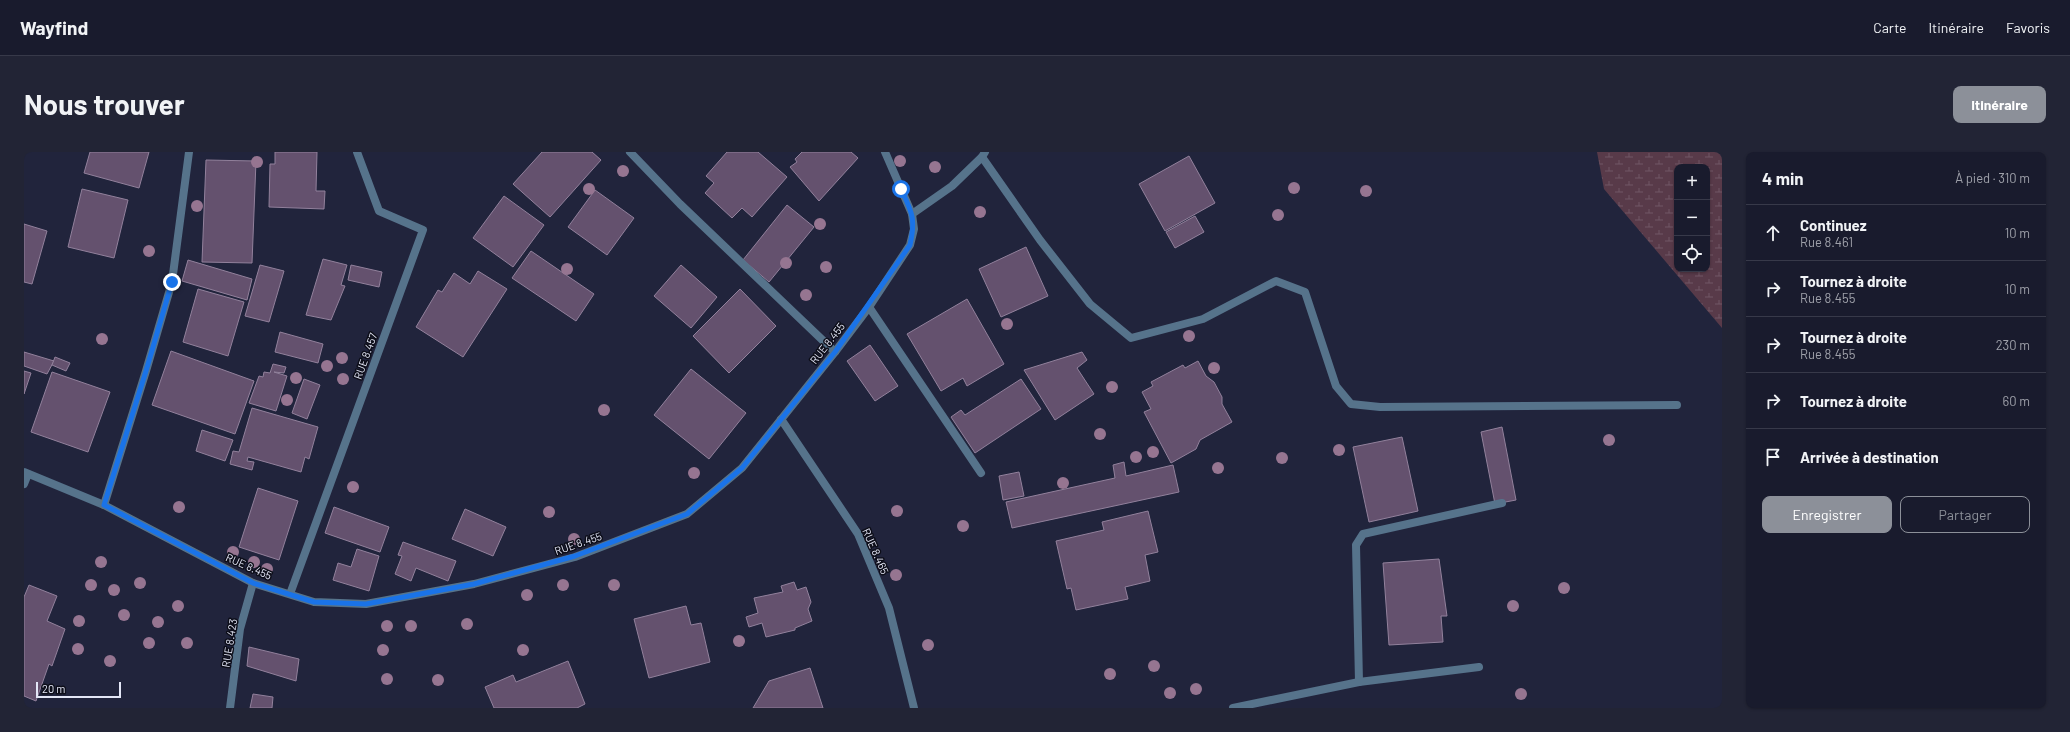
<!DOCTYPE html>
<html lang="fr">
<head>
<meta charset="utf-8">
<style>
	:root { --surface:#191b2d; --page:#222435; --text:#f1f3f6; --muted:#9fa1aa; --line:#373949; --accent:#8c9099 }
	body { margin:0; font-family:Barlow,sans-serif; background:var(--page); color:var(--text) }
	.controls { position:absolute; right:12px; top:12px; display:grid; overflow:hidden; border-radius:8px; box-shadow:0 1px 3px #0004 }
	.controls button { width:36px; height:36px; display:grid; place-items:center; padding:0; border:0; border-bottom:1px solid var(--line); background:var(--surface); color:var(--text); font:20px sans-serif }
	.scale { position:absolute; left:12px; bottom:10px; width:85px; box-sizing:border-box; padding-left:4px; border:2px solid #e3e6f6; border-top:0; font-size:11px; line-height:14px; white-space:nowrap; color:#e3e6f6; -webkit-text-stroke:3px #0d0e19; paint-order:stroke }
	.stop { position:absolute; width:12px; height:12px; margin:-9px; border:3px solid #1a73e8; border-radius:50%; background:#fff }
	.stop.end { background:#1a73e8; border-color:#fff; box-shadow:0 1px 4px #0008 }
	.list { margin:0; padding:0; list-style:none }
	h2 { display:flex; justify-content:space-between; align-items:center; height:52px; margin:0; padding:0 16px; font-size:17px }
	h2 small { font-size:13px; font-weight:400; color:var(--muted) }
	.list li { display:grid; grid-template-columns:26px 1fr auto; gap:12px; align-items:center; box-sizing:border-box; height:56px; padding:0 16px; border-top:1px solid var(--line) }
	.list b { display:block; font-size:15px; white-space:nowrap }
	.list p { margin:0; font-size:13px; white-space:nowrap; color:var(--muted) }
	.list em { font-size:13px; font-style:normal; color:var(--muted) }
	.actions { display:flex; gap:8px; padding:12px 16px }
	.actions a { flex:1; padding:9px 0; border:1px solid var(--accent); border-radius:8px; text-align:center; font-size:14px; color:var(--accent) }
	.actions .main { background:var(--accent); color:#fff }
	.icon { flex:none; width:22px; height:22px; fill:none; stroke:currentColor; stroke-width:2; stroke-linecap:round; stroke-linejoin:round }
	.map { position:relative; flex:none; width:1698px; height:556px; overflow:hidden; border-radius:8px }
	header { display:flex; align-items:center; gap:24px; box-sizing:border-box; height:56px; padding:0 20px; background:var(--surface); border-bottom:1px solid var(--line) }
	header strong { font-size:19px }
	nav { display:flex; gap:22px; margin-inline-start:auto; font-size:14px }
	.intro { display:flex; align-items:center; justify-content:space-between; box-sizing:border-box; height:96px; padding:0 24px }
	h1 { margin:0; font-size:28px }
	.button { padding:10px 18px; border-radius:8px; background:var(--accent); color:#fff; font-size:14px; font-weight:700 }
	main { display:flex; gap:24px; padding:0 24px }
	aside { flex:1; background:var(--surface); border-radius:8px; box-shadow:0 1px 3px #0004 }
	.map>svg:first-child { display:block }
	.wetland { fill:url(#wetland-marsh); fill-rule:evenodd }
	.building { fill:#64516e; stroke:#92819c }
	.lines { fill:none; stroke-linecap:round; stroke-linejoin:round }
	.minor { stroke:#56738b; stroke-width:8 }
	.tree { fill:#967591 }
	.route { stroke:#1a73e8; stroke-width:5 }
	.labels { text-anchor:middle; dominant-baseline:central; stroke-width:3; stroke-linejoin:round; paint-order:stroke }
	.street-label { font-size:11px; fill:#e3e6f6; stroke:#0d0e19 }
</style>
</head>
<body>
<header>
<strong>Wayfind</strong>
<nav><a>Carte</a><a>Itinéraire</a><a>Favoris</a></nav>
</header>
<div class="intro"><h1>Nous trouver</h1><a class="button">Itinéraire</a></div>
<main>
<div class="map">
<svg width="1698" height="556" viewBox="0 0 1698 556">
	<defs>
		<pattern id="wetland-marsh" width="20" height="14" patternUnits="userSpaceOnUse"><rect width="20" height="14" fill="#583a49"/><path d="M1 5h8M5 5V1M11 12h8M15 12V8" fill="none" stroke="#705664"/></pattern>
	</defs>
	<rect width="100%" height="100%" fill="#21243c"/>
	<path class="wetland" d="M1573 0H1698V176L1580 37ZM1653 15H1683V117H1653Z"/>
	<g class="building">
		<polygon points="66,0 125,0 115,36 60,21"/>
		<polygon points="251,0 293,0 292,39 301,39 300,57 245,55 246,12 251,12"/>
		<polygon points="518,0 568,0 577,8 526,65 489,32"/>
		<polygon points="703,0 734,0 763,25 728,65 718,56 708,66 681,41 690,31 682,24"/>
		<polygon points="778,0 827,0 834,6 795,49 766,15 773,10 771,7"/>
		<polygon points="1165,4 1191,51 1141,79 1115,32"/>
		<polygon points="182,8 232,9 228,111 178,110"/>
		<polygon points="58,37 104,48 90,106 44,95"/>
		<polygon points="571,38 610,66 583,103 544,75"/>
		<polygon points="480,44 520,73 489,115 449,86"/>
		<polygon points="763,53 790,75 745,130 719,108"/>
		<polygon points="1171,64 1180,80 1151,96 1142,80"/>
		<polygon points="0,72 23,79 8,132 0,130"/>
		<polygon points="1002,95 1024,144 977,165 955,117"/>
		<polygon points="507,99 570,142 552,169 488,126"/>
		<polygon points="299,107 323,113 317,133 321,134 307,168 282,163"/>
		<polygon points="164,108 228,127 223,148 158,129"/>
		<polygon points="236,113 260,119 245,170 221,164"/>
		<polygon points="327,113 358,120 355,135 324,128"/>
		<polygon points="657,113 693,145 667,176 630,144"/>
		<polygon points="454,119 483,137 439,205 392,175 414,138 418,140 430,121 446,132"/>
		<polygon points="174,137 220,150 204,204 159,190"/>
		<polygon points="716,137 752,174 705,221 669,184"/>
		<polygon points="943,147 980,212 943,234 939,226 917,239 883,182"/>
		<polygon points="256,180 299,192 294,211 251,200"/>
		<polygon points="846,193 874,234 851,249 823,209"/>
		<polygon points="147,199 230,229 211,282 128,253"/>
		<polygon points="0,200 30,209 23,222 0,214"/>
		<polygon points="1058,200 1063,208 1053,216 1070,242 1031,268 1000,218"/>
		<polygon points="31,205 46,211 42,219 28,213"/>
		<polygon points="1174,209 1182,224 1190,230 1198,245 1198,252 1208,270 1176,288 1172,297 1147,311 1120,260 1127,257 1118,240 1129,234 1127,230 1159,213 1161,216"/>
		<polygon points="249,212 262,215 260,221 250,220 263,224 252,259 225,251 235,224 239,225 240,220 246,221"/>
		<polygon points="667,217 722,261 685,307 630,263"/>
		<polygon points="0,219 7,221 0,242"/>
		<polygon points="28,220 86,240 64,300 7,280"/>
		<polygon points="280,227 296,233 283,267 268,261"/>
		<polygon points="997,227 1017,257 951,301 927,265 937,258 941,263"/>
		<polygon points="228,256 294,275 285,307 281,305 277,320 224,305 223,309 230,310 228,318 206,312 209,299 215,300"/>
		<polygon points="1478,275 1492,348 1471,352 1457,280"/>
		<polygon points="178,278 209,288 201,309 172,299"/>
		<polygon points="1378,285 1394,359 1345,370 1329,295"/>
		<polygon points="1100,310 1102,324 1149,313 1155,340 988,376 982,350 1091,326 1089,313"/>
		<polygon points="995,320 1000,344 979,348 975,324"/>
		<polygon points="234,336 274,349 255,408 215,395"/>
		<polygon points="310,355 365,375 356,400 301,381"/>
		<polygon points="441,357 482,375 469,404 428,387"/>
		<polygon points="1124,359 1134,400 1121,403 1126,429 1101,435 1104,447 1052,458 1047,436 1043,437 1032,389 1080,378 1078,370"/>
		<polygon points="379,390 432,409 424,429 392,416 387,429 371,422 378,404 374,403"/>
		<polygon points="333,397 355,404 345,439 309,428 314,411 327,415"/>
		<polygon points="1415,407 1423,464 1417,464 1419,490 1365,493 1359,411"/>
		<polygon points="770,430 773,438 782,435 787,450 784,457 788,469 771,476 771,478 742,485 738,471 725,475 722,465 734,461 730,446 759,440 757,434"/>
		<polygon points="5,433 33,444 23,469 41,477 28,514 25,512 12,549 0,544 0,445"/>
		<polygon points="662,454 667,473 677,471 686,510 625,526 610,467"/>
		<polygon points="225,495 275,507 272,529 223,514"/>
		<polygon points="544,509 561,552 553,556 470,556 461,535 489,523 492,530"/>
		<polygon points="786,516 799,556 729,556 745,529"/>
		<polygon points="229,542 249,545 248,556 226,556"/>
	</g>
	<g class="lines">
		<g class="minor">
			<polyline points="606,0 656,52 811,200"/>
			<polyline points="861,0 888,62"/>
			<polyline points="958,5 1016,88 1066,152 1107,186 1179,167 1252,129 1281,140 1312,234 1327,252 1356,255 1653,253"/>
			<polyline points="845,155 957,321"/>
			<polyline points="757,267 834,382 865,456 890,556"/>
			<polyline points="0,320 80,353 229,431 290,450 342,452 450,432 551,405 663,362 718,316 811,200 845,155 886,93 890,77 888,62 928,34 958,5 961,0"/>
			<polyline points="0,332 4,322"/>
			<polyline points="80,353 122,219 148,130 165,0"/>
			<polyline points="266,442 399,78 355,59 333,0"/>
			<polyline points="1335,530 1332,393 1339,382 1478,351"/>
			<polyline points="206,556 216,477 229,431"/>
			<polyline points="1209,556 1335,530 1455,515"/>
		</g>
	</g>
	<g class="tree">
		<circle cx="876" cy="9" r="6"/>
		<circle cx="233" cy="10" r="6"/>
		<circle cx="911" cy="15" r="6"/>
		<circle cx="599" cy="19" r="6"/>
		<circle cx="1270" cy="36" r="6"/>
		<circle cx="565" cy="37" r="6"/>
		<circle cx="1342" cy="39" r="6"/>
		<circle cx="173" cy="54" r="6"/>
		<circle cx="956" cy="60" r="6"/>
		<circle cx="1254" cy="63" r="6"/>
		<circle cx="796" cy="72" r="6"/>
		<circle cx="125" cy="99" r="6"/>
		<circle cx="762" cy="111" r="6"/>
		<circle cx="802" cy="115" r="6"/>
		<circle cx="543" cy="117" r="6"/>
		<circle cx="782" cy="143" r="6"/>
		<circle cx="983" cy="172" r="6"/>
		<circle cx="1165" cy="184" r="6"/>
		<circle cx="78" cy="187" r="6"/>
		<circle cx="318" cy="206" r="6"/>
		<circle cx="303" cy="214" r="6"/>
		<circle cx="1190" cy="216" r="6"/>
		<circle cx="272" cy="226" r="6"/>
		<circle cx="319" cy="227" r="6"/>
		<circle cx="1088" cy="235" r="6"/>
		<circle cx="263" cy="248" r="6"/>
		<circle cx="580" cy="258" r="6"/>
		<circle cx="1076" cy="282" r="6"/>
		<circle cx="1585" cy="288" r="6"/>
		<circle cx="1315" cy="298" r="6"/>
		<circle cx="1129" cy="300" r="6"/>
		<circle cx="1112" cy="305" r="6"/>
		<circle cx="1258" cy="306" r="6"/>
		<circle cx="1194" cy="316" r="6"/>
		<circle cx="670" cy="321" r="6"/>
		<circle cx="1039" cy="331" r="6"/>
		<circle cx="329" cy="335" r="6"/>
		<circle cx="155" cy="355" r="6"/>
		<circle cx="873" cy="359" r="6"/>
		<circle cx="525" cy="360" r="6"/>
		<circle cx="939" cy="374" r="6"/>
		<circle cx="550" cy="387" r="6"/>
		<circle cx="209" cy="400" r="6"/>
		<circle cx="77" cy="410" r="6"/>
		<circle cx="230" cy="410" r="6"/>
		<circle cx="243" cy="417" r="6"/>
		<circle cx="872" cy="423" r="6"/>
		<circle cx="116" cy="431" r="6"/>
		<circle cx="67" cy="433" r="6"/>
		<circle cx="539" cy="433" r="6"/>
		<circle cx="590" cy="433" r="6"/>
		<circle cx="1540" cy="436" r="6"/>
		<circle cx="90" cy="438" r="6"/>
		<circle cx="503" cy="443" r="6"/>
		<circle cx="154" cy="454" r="6"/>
		<circle cx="1489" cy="454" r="6"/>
		<circle cx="100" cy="463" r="6"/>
		<circle cx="55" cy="469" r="6"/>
		<circle cx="134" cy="470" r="6"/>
		<circle cx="443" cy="472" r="6"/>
		<circle cx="363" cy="474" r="6"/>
		<circle cx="387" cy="474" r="6"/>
		<circle cx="715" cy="489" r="6"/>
		<circle cx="125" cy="491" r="6"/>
		<circle cx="163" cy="491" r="6"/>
		<circle cx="904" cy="493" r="6"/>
		<circle cx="54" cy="497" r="6"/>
		<circle cx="359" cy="498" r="6"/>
		<circle cx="499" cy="498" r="6"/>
		<circle cx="86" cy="509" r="6"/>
		<circle cx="1130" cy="514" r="6"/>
		<circle cx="1086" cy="522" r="6"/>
		<circle cx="363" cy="527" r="6"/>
		<circle cx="414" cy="528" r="6"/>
		<circle cx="1172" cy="537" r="6"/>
		<circle cx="1146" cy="541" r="6"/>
		<circle cx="1497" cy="542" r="6"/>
	</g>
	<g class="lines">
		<path class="route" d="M148 130 122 219 80 353 229 431 290 450 342 452 450 432 551 404 663 362 718 316 811 200 886 93C892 67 888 60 877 37"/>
	</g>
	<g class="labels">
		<g class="street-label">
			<text transform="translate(803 191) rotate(-52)">RUE 8.455</text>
			<text transform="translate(341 204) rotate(-70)">RUE 8.457</text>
			<text transform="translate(554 391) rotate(-19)">RUE 8.455</text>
			<text transform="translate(852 399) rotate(66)">RUE 8.465</text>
			<text transform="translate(225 414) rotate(24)">RUE 8.455</text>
			<text transform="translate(205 491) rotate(-81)">RUE 8.423</text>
		</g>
	</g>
</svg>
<div class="controls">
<button>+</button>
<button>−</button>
<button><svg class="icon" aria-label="locate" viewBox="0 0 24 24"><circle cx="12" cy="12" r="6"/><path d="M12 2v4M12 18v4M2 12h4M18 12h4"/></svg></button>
</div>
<div class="scale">20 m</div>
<div class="stop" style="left:877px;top:37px"></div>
<div class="stop end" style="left:148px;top:130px"></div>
</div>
<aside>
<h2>4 min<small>À pied · 310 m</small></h2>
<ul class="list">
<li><svg class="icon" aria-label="ahead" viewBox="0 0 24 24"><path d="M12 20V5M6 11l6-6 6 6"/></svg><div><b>Continuez</b><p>Rue 8.461</p></div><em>10 m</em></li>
<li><svg class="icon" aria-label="right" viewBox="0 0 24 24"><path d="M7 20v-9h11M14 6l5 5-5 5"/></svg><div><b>Tournez à droite</b><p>Rue 8.455</p></div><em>10 m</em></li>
<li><svg class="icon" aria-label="right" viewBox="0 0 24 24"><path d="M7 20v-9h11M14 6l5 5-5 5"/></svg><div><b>Tournez à droite</b><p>Rue 8.455</p></div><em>230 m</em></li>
<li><svg class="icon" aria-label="right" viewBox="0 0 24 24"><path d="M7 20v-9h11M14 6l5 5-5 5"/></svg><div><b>Tournez à droite</b></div><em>60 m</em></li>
<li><svg class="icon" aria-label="arrive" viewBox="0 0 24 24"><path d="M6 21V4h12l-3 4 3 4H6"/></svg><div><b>Arrivée à destination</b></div></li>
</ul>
<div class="actions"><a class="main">Enregistrer</a><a>Partager</a></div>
</aside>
</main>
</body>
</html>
